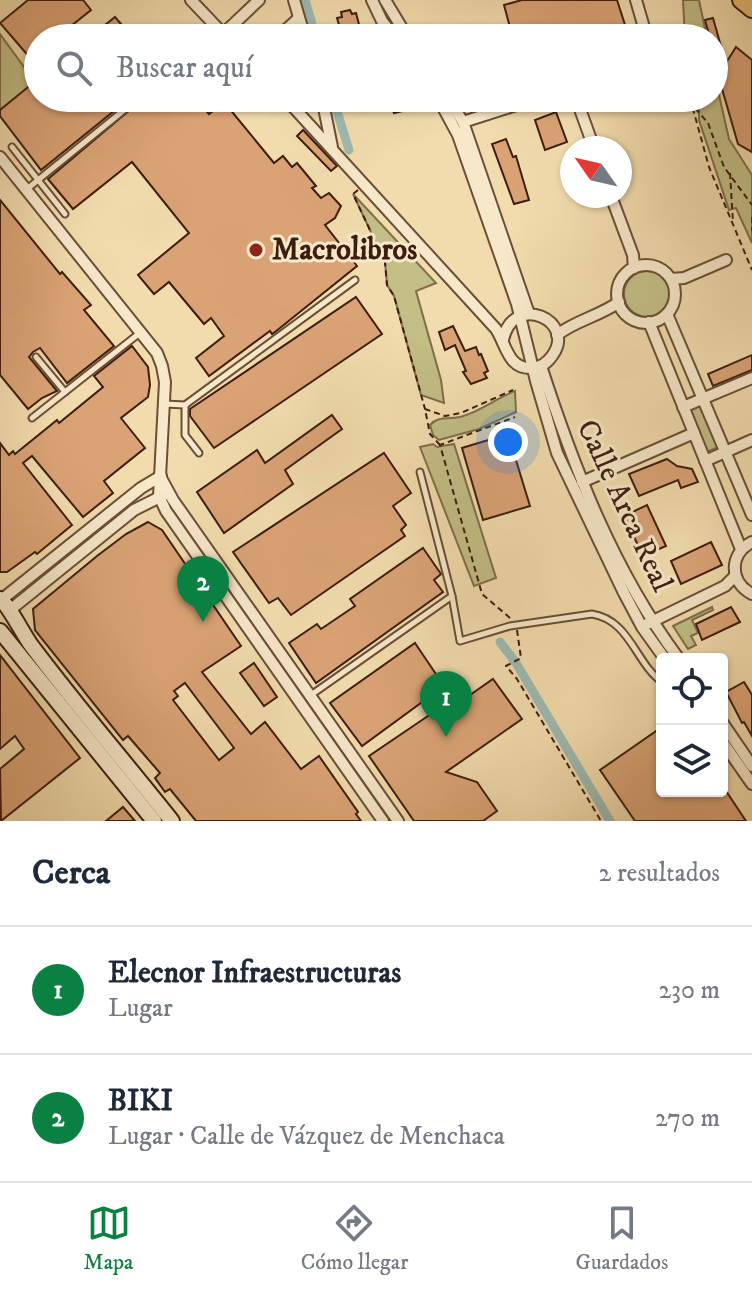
<!DOCTYPE html>
<html lang="es">
<head>
<meta charset="utf-8">
<style>
	:root { --surface:#fff; --page:#f2f2f3; --text:#1f2937; --muted:#747a83; --line:#e0e1e3; --accent:#0b8043 }
	body { margin:0; font-family:"IM FELL DW Pica",serif; background:var(--page); color:var(--text) }
	.controls { position:absolute; right:24px; bottom:24px; display:grid; overflow:hidden; border-radius:8px; box-shadow:0 2px 6px #0004 }
	.controls button { width:72px; height:72px; display:grid; place-items:center; padding:0; border:0; border-bottom:2px solid var(--line); background:var(--surface); color:var(--text); font:40px sans-serif }
	.compass { position:absolute; left:560px; top:136px; width:72px; height:72px; border-radius:50%; background:var(--surface); box-shadow:0 2px 6px #0004; rotate:304deg }
	.you { position:absolute; left:508px; top:442px; width:28px; height:28px; margin:-20px; border:6px solid #fff; border-radius:50%; background:#1a73e8; box-shadow:0 0 0 12px #1a73e833 }
	.badge { display:grid; place-items:center; width:52px; height:52px; border-radius:50%; background:var(--accent); color:#fff; font-size:26px; font-weight:700 }
	.pin { position:absolute; translate:-50% -66px; filter:drop-shadow(0 2px 4px #0008) }
	.pin::after { content:''; position:absolute; top:42px; width:28px; height:24px; background:inherit; clip-path:polygon(0 0,100% 0,50% 100%) }
	.list { margin:0; padding:0; list-style:none }
	h2 { display:flex; justify-content:space-between; align-items:center; height:104px; margin:0; padding:0 32px; font-size:34px }
	h2 small { font-size:26px; font-weight:400; color:var(--muted) }
	.list li { display:grid; grid-template-columns:52px 1fr auto; gap:24px; align-items:center; box-sizing:border-box; height:128px; padding:0 32px; border-top:2px solid var(--line) }
	.list b { display:block; font-size:30px; white-space:nowrap }
	.list p { margin:0; font-size:26px; white-space:nowrap; color:var(--muted) }
	.list em { font-size:26px; font-style:normal; color:var(--muted) }
	.icon { flex:none; width:44px; height:44px; fill:none; stroke:currentColor; stroke-width:2; stroke-linecap:round; stroke-linejoin:round }
	.map { position:relative; flex:none; width:752px; height:821px; overflow:hidden }
	.search { position:absolute; background:var(--surface); box-shadow:0 2px 6px #0004; left:24px; right:24px; top:24px; height:88px; display:flex; align-items:center; gap:20px; box-sizing:border-box; padding:0 28px; border-radius:44px; color:var(--muted); font-size:30px }
	.sheet { height:360px; background:var(--surface) }
	nav { display:flex; justify-content:space-around; align-items:center; box-sizing:border-box; height:112px; border-top:2px solid var(--line); background:var(--surface); font-size:22px; color:var(--muted) }
	nav a { display:grid; justify-items:center; gap:4px }
	nav .on { color:var(--accent) }
	.map>svg:first-child { display:block }
	.green { fill:#c2be85; stroke:#7f6e4a; stroke-width:2 }
	.lines { fill:none; stroke-linecap:round; stroke-linejoin:round }
	.canal { stroke:#9dbab2; stroke-width:9 }
	.building { fill:#daa376; stroke:#3c1d0e; stroke-width:2; fill-rule:evenodd }
	.lane-casing { stroke:#6a4d36; stroke-width:9 }
	.street-casing { stroke:#6a4d36; stroke-width:14 }
	.secondary-casing { stroke:#3c1d0e; stroke-width:18 }
	.primary-casing { stroke:#3c1d0e; stroke-width:20 }
	.path { stroke:#3c1d0e; stroke-width:2; stroke-dasharray:6 4; stroke-linecap:butt }
	.lane { stroke:#f7e8ca; stroke-width:5 }
	.street { stroke:#f7e8ca; stroke-width:10 }
	.secondary { stroke:#f7e8ca; stroke-width:14 }
	.primary { stroke:#e9be76; stroke-width:16 }
	.poi-dot { fill:#8f2418; stroke:#f7e8ca; stroke-width:3 }
	.labels { text-anchor:middle; dominant-baseline:central; stroke-width:6; stroke-linejoin:round; paint-order:stroke }
	.poi-label { font-size:30px; font-weight:bold; fill:#3c1d0e; stroke:#f7e8ca; text-anchor:start }
	.street-label { font-size:30px; fill:#3c1d0e; stroke:#f7e8ca }
</style>
</head>
<body>
<div class="map">
<svg width="752" height="821" viewBox="0 0 752 821">
	<rect width="100%" height="100%" fill="#f2dcad"/>
	<filter id="stains"><feTurbulence type="fractalNoise" baseFrequency=".0025" numOctaves="4"/><feColorMatrix values="0 0 0 0 .2 0 0 0 0 .09 0 0 0 0 .02 0 0 0 .5 -.17"/></filter>
	<radialGradient id="worn" r=".72"><stop offset=".6" stop-color="#630" stop-opacity="0"/><stop offset="1" stop-color="#630" stop-opacity=".3"/></radialGradient>
	<g class="green">
		<polygon points="683,0 699,0 707,38 685,38"/>
		<polygon points="0,34 35,82 0,110"/>
		<polygon points="714,73 729,139 752,175 752,243 736,208 729,210 699,120 699,98 714,98"/>
		<polygon points="353,194 436,283 416,291 441,380 444,403 421,395 394,296 387,285 385,262"/>
		<circle cx="647" cy="294" r="23"/>
		<path d="M515 391 516 412 479 429 439 440 433 435 430 425C439 415 448 420 460 417 480 412 496 398 515 391Z"/>
		<polygon points="700,404 718,447 707,452 689,409"/>
		<polygon points="433,444 437,447 454,444 496,578 474,586 420,447"/>
		<polygon points="712,607 713,610 692,620 698,633 691,636 696,645 688,649 673,626"/>
	</g>
	<g class="lines">
		<g class="canal">
			<polyline points="305,0 316,38"/>
			<polyline points="333,98 349,150"/>
			<polyline points="500,642 516,663 610,821"/>
		</g>
	</g>
	<g class="building">
		<polygon points="28,0 83,0 91,10 56,38 38,38 38,53 31,59 0,23"/>
		<polygon points="522,0 617,0 626,28 583,38 516,38 514,30 511,31 504,5"/>
		<polygon points="350,10 352,14 356,13 362,36 343,38 337,18 342,17 341,12"/>
		<polygon points="115,17 133,38 89,38"/>
		<polygon points="713,18 722,50 714,52 714,38 710,38 705,20"/>
		<polygon points="736,47 752,60 752,152 738,144 716,68 719,64 724,66"/>
		<polygon points="38,79 38,98 130,98 41,170 0,116 0,110"/>
		<polygon points="144,98 196,98 209,114 224,102 274,163 283,156 292,167 297,163 316,186 312,188 321,198 329,193 341,206 335,218 325,225 357,266 275,332 272,334 270,331 209,376 196,358 224,336 211,318 204,324 169,282 154,294 138,275 189,233 132,162 73,209 48,179"/>
		<polygon points="393,98 411,98 415,108 394,113 389,101"/>
		<polygon points="556,112 567,142 545,150 535,120"/>
		<polygon points="303,130 337,166 331,171 297,136"/>
		<polygon points="506,139 513,157 516,156 529,200 514,204 492,144"/>
		<polygon points="0,200 60,274 62,272 91,305 84,310 114,346 67,383 40,348 33,352 29,357 57,391 42,398 28,409 0,375"/>
		<polygon points="356,297 382,334 214,448 190,416 190,409"/>
		<polygon points="453,326 465,351 476,347 479,355 481,354 488,371 484,373 487,378 471,384 463,372 466,371 455,345 445,350 439,332"/>
		<polygon points="132,346 148,367 150,385 148,397 121,418 145,448 104,481 113,493 83,517 32,456 23,463 72,525 37,554 35,552 7,572 0,572 0,443 9,455 13,451 15,454 57,420 59,423 103,387 94,376"/>
		<polygon points="752,355 752,370 713,386 708,374"/>
		<polygon points="332,415 342,429 285,470 293,484 224,533 197,492 257,450 265,463"/>
		<polygon points="508,434 530,506 483,520 462,448"/>
		<polygon points="384,453 411,493 393,506 406,525 401,530 405,536 291,615 278,598 269,603 233,552"/>
		<polygon points="667,459 677,466 692,469 698,482 681,488 678,480 639,496 629,474"/>
		<polygon points="647,505 666,546 643,556 624,516"/>
		<path d="M148 522 162 530 241 646 202 672 251 734 265 722 301 769 319 756 358 812 356 814 361 821H196L170 789 165 792 155 778 160 773 128 736 123 740 35 630 33 609 97 556 126 534ZM185 683 234 748 219 760 173 700 178 696 174 691Z"/>
		<polygon points="711,542 722,565 681,584 671,561"/>
		<polygon points="423,548 441,574 434,580 443,592 316,683 289,643 317,624 321,629 355,606 350,599"/>
		<polygon points="731,607 740,622 702,640 696,624"/>
		<polygon points="415,643 444,686 362,746 330,703"/>
		<polygon points="0,655 80,758 1,821 0,769 24,749 15,736 0,749"/>
		<polygon points="254,663 277,697 264,706 240,673"/>
		<polygon points="493,679 522,719 446,772 477,782 497,811 483,821 414,821 369,756 456,697 460,702"/>
		<polygon points="744,682 752,695 752,736 744,722 742,723 726,692"/>
		<polygon points="662,727 662,791 726,791 746,821 635,821 600,770"/>
		<polygon points="123,807 135,821 106,821"/>
	</g>
	<g class="lines">
		<g class="lane-casing">
			<g id="lane">
				<polyline points="12,147 65,214"/>
				<polyline points="27,189 139,98"/>
				<polyline points="36,357 65,392"/>
				<polyline points="165,404 185,405 355,280"/>
				<polyline points="185,405 185,435 199,453"/>
				<polyline points="32,418 141,332"/>
				<path d="M452 596 460 641 510 626 592 614C630 620 636 664 662 682"/>
				<polyline points="311,695 452,596 420,472"/>
			</g>
		</g>
		<g class="street-casing">
			<g id="street">
				<polyline points="191,0 227,38"/>
				<polyline points="294,0 305,38"/>
				<polyline points="372,0 382,21 395,38"/>
				<polyline points="385,0 408,38"/>
				<polyline points="636,0 647,38"/>
				<polyline points="223,34 259,0"/>
				<polyline points="277,38 299,18"/>
				<path d="M285 98 496 329C506 344 508 369 531 368 540 368 547 363 552 356 578 321 513 291 503 340"/>
				<polyline points="322,98 332,147"/>
				<polyline points="438,98 458,135 517,304 536,381 557,453 624,593 642,627 665,659"/>
				<polyline points="448,98 463,122 529,314"/>
				<polyline points="576,98 594,148"/>
				<polyline points="463,122 538,98"/>
				<polyline points="0,157 157,353 162,366 165,382 159,496 166,511 383,821"/>
				<polyline points="611,196 633,255 634,268"/>
				<circle cx="646" cy="294" r="29"/>
				<polyline points="671,279 684,278 726,260"/>
				<polyline points="667,314 752,515"/>
				<polyline points="649,322 741,549"/>
				<path d="M557 335C576 320 600 316 619 302"/>
				<path d="M541 366C574 468 614 572 679 659"/>
				<polyline points="683,407 752,378"/>
				<polyline points="705,461 752,440"/>
				<polyline points="161,478 173,500 398,821"/>
				<polyline points="582,482 694,433"/>
				<path d="M752 542C729 554 729 582 752 594"/>
				<polyline points="1,600 141,488 161,476"/>
				<polyline points="10,610 134,510 164,495"/>
				<polyline points="647,624 725,586 735,576"/>
				<polyline points="722,722 752,766"/>
				<polyline points="722,741 752,784"/>
			</g>
		</g>
		<g class="secondary-casing">
			<g id="secondary">
				<path d="M0 599C8 604 23 634 31 645 76 705 125 762 172 821"/>
				<polyline points="0,631 154,821"/>
			</g>
		</g>
		<g class="primary-casing">
			<polyline id="primary" points="741,0 752,9"/>
		</g>
		<g class="path">
			<polyline points="690,98 709,167 752,270"/>
			<polyline points="695,108 708,123 724,167 752,205"/>
			<polyline points="730,173 733,222"/>
			<polyline points="358,190 353,194 385,262 387,285 394,296 425,409"/>
			<polyline points="752,217 752,231"/>
			<polyline points="440,445 430,434 425,409 445,416 461,413 513,390"/>
			<polyline points="510,618 482,594 440,445 515,417"/>
			<polyline points="517,630 521,658 506,666 517,679 601,821"/>
		</g>
		<use href="#lane" class="lane"/>
		<use href="#street" class="street"/>
		<use href="#secondary" class="secondary"/>
		<use href="#primary" class="primary"/>
	</g>
	<circle class="poi-dot" cx="256" cy="250" r="8"/>
	<g class="labels">
		<g class="poi-label">
			<text x="272" y="250">Macrolibros</text>
		</g>
		<g class="street-label">
			<text transform="translate(624 506) rotate(65)">Calle Arca Real</text>
		</g>
	</g>
	<rect width="100%" height="100%" filter="url(#stains)"/>
	<rect width="100%" height="100%" fill="url(#worn)"/>
</svg>
<div class="controls">
<button><svg class="icon" aria-label="locate" viewBox="0 0 24 24"><circle cx="12" cy="12" r="6"/><path d="M12 2v4M12 18v4M2 12h4M18 12h4"/></svg></button>
<button><svg class="icon" aria-label="layers" viewBox="0 0 24 24"><path d="M12 4l9 5-9 5-9-5zM3 14l9 5 9-5"/></svg></button>
</div>
<svg class="compass" viewBox="-18 -18 36 36"><path d="M0-13l5 13h-10z" fill="#e53935"/><path d="M0 13l5-13h-10z" fill="#747a83"/></svg>
<div class="you"></div>
<div class="pin badge" style="left:446px;top:737px">1</div>
<div class="pin badge" style="left:203px;top:622px">2</div>
<div class="search"><svg class="icon" aria-label="search" viewBox="0 0 24 24"><circle cx="10" cy="10" r="6"/><path d="M15 15l6 6"/></svg>Buscar aquí</div>
</div>
<section class="sheet">
<h2>Cerca<small>2 resultados</small></h2>
<ul class="list">
<li><span class="badge">1</span><div><b>Elecnor Infraestructuras</b><p>Lugar</p></div><em>230 m</em></li>
<li><span class="badge">2</span><div><b>BIKI</b><p>Lugar · Calle de Vázquez de Menchaca</p></div><em>270 m</em></li>
</ul>
</section>
<nav>
<a class="on"><svg class="icon" aria-label="map" viewBox="0 0 24 24"><path d="M3 6l6-2 6 2 6-2v14l-6 2-6-2-6 2zM9 4v14M15 6v14"/></svg>Mapa</a>
<a><svg class="icon" aria-label="directions" viewBox="0 0 24 24"><path d="M12 3l9 9-9 9-9-9zM9 14v-3h6M13 9l2 2-2 2"/></svg>Cómo llegar</a>
<a><svg class="icon" aria-label="saved" viewBox="0 0 24 24"><path d="M7 4h10v16l-5-4-5 4z"/></svg>Guardados</a>
</nav>
</body>
</html>
